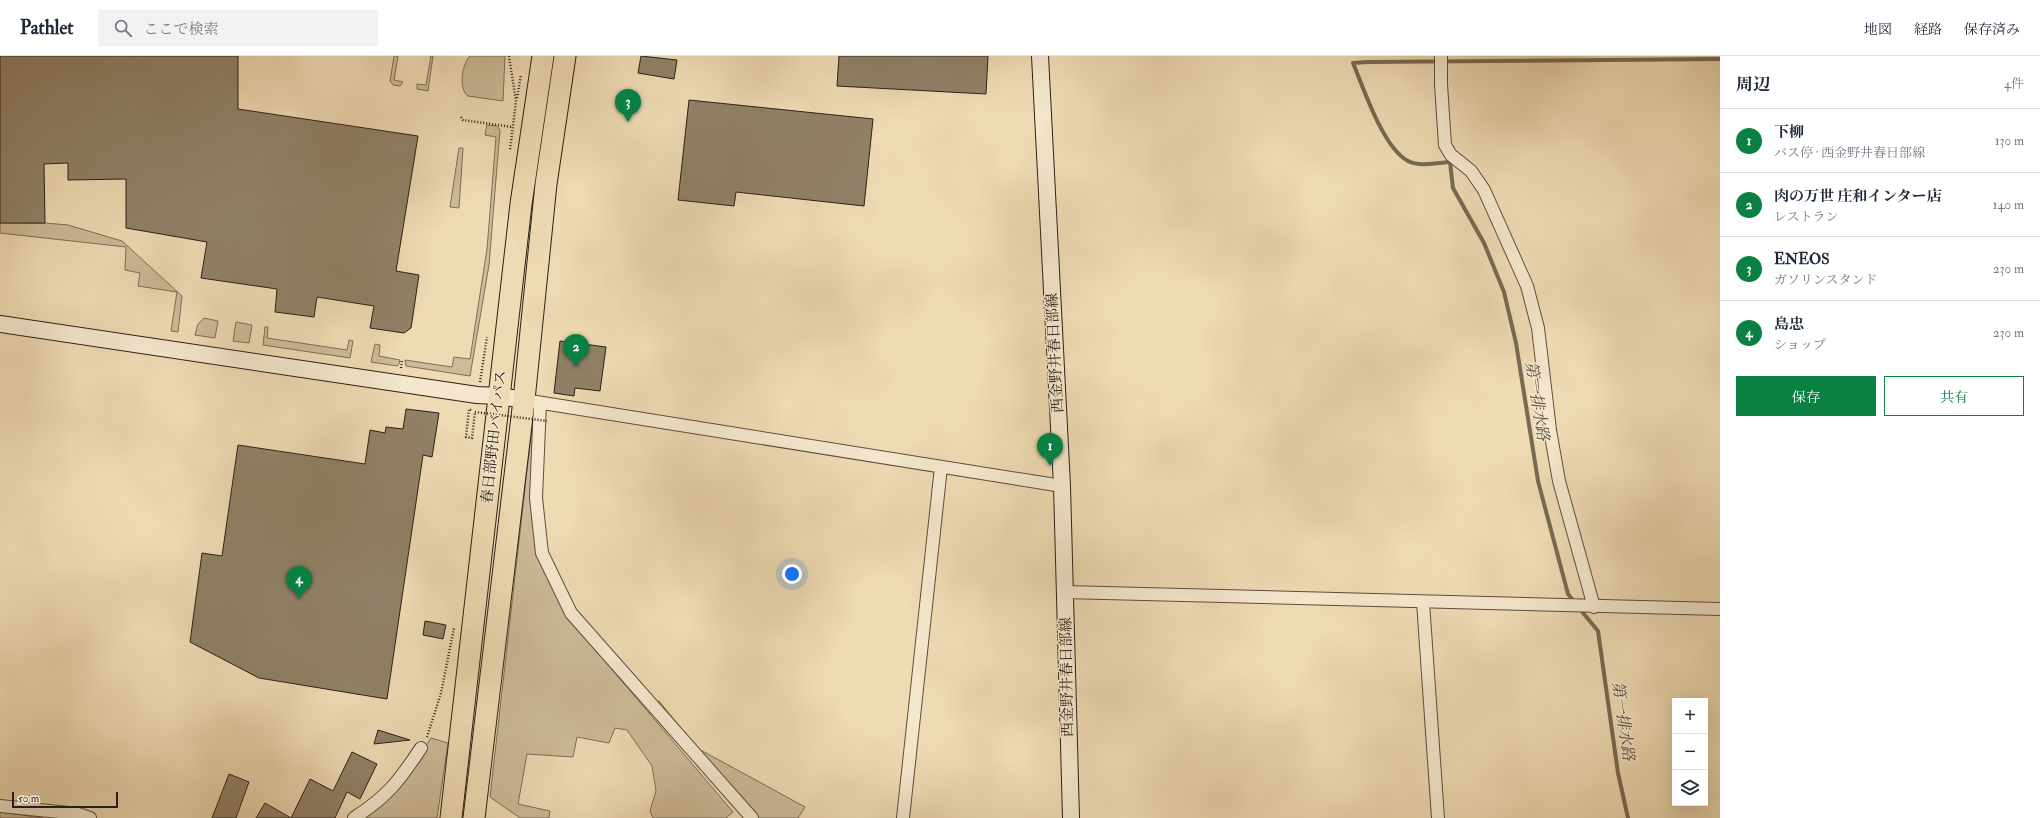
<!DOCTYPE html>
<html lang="ja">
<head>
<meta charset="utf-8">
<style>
	:root { --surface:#fff; --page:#f2f2f3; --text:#1f2937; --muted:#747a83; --line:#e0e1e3; --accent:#0b8043 }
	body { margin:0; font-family:"IM FELL Double Pica","Noto Serif JP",serif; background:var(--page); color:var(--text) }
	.controls { position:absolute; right:12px; bottom:12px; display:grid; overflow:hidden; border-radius:0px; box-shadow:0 4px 16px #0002 }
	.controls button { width:36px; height:36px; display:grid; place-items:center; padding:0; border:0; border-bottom:1px solid var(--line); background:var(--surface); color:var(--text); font:20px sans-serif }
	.scale { position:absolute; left:12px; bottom:10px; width:106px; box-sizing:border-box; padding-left:4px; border:2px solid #2a2016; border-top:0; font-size:11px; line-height:14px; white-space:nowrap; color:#2a2016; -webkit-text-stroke:3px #f4e7ce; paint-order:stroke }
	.you { position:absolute; left:792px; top:518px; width:14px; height:14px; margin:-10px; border:3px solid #fff; border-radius:50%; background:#1a73e8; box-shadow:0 0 0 6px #1a73e833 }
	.badge { display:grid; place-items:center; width:26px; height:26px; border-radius:50%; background:var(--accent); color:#fff; font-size:13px; font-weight:700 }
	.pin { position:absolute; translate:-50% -33px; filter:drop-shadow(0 1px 2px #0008) }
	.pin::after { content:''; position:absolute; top:21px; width:14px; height:12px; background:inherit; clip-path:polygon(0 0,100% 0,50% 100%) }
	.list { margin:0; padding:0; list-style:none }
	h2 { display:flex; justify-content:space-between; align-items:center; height:52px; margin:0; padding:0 16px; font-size:17px }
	h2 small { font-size:13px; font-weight:400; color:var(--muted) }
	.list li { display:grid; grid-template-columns:26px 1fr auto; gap:12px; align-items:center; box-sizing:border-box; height:64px; padding:0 16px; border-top:1px solid var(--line) }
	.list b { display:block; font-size:15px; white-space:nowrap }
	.list p { margin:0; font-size:13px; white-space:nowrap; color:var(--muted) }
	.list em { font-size:13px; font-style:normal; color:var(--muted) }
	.actions { display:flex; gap:8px; padding:12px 16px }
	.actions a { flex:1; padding:9px 0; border:1px solid var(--accent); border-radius:0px; text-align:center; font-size:14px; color:var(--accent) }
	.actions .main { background:var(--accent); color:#fff }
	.icon { flex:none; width:22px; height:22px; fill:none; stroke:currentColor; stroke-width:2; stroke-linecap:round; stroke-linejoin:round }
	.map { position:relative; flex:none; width:1720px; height:762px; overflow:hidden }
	header { display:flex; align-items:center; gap:24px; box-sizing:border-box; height:56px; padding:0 20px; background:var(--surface); border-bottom:1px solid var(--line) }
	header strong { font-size:19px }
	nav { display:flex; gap:22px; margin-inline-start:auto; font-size:14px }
	.search { width:280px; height:36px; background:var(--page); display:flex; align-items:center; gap:10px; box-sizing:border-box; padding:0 14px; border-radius:0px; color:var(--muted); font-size:15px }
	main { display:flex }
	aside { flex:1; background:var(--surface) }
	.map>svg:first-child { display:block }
	.green { fill:#cdba98; stroke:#7c6d57 }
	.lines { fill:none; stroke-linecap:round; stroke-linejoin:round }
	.stream { stroke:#776a54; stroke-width:4 }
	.building { fill:#908168; stroke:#2a2016 }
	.street-casing { stroke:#5b4e3d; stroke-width:14 }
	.secondary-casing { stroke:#2a2016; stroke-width:18 }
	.highway-casing { stroke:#2a2016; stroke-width:23 }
	.path { stroke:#2a2016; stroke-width:2.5; stroke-dasharray:1 2; stroke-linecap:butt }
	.street { stroke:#f4e7ce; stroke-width:12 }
	.secondary { stroke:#f4e7ce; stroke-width:16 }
	.highway { stroke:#eedab3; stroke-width:21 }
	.path-bridge { stroke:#2a2016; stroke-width:2.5; stroke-dasharray:1 2; stroke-linecap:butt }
	.labels { text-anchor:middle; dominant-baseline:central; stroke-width:3; stroke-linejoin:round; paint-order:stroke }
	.street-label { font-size:15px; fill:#2a2016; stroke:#f4e7ce }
	.water-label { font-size:16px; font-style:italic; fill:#574b3a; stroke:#f4e7ce }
</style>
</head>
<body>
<header>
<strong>Pathlet</strong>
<div class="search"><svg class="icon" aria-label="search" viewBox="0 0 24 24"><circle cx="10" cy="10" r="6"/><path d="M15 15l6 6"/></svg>ここで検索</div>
<nav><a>地図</a><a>経路</a><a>保存済み</a></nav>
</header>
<main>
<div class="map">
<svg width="1720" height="762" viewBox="0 0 1720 762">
	<rect width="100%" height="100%" fill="#eedab3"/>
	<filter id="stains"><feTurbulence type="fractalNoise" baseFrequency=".005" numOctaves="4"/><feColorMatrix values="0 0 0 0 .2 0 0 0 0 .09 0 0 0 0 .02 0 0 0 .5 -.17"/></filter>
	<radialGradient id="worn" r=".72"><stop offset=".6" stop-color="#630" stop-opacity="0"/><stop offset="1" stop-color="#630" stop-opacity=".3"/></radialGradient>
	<g class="green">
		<polygon points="394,0 398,0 394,24 403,26 400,30 393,29 390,25"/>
		<polygon points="431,0 433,0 428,35 417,33 417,28 426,29"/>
		<path d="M470 0H505L503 45 468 40C458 33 462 8 470 0Z"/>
		<polygon points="487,69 497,70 500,74 489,209 470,320 406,310 405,304 452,311 454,301 470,303 487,193 496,81 485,79"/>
		<polygon points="459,92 463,92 459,152 450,151"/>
		<polygon points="0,167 45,167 68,169 122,185 182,240 178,276 171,275 177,236 138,230 140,217 125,214 126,191 0,177"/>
		<polygon points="204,262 218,265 215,282 195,279 198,268"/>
		<polygon points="236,266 252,269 249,287 233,285"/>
		<polygon points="265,271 268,271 267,282 347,294 349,284 353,285 350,302 263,289"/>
		<polygon points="375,288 380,289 379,300 400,304 399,308 397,310 371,306"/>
		<polygon points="535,369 544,489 593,591 733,756 726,762 653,762 650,755 656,735 652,710 627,674 615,672 609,687 577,681 573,701 527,698 518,748 550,755 549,762 520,762 490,741 532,371"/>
		<polygon points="659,645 697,692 805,751 798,762 751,762 655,647"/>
		<polygon points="431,682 448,687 437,762 363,762 417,703"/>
		<polygon points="0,756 43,762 0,762"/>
	</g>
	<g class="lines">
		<g class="stream">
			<path d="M1575 547 1568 538 1538 425 1516 287 1504 236 1484 187 1453 132 1450 106C1438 107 1419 111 1408 105 1383 92 1364 33 1353 7L1368 6 1720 3"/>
			<polyline points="1579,552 1598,575 1618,717 1628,762"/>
		</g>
	</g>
	<g class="building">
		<polygon points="0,0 238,0 238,53 418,80 396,215 419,219 411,272 404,277 370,272 374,250 317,241 314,261 275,256 277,233 201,222 207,186 126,172 126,123 68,124 68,107 44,108 45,167 0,167"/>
		<polygon points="641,0 677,4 674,23 638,17"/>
		<polygon points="839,0 988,0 986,38 837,30"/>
		<polygon points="689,44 873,63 864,150 736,136 734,150 678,144"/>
		<polygon points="560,285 606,291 600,335 575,332 574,340 554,337"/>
		<polygon points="406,353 439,357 432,401 423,399 387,643 259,622 190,586 202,497 222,500 238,389 365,408 370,374 385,377 386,371 403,373"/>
		<polygon points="425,565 446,569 443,583 423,579"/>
		<polygon points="378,674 410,684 374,688"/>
		<polygon points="352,696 377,708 360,743 347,736 335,762 256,762 265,747 291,762 310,723 333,735"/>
		<polygon points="229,718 249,726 236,762 212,762"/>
	</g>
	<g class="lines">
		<g class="street-casing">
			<g id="street">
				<polyline points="1441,0 1441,28 1445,89 1451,99 1471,115 1484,134 1527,230 1538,272 1550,374 1559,425 1594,551"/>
				<polyline points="524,344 1062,430"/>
				<polyline points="540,347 536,442 542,497 571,557 752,762"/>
				<polyline points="1065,536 1720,553"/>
				<polyline points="1423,546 1438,762"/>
				<polyline points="0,750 78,758 90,762"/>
				<path d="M354 762C388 740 399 725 421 692"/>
				<polyline points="903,762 941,411"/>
			</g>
		</g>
		<g class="secondary-casing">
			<g id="secondary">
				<polyline points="1040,0 1062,430 1071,762"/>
				<polyline points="0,268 477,339 499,340 524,344"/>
			</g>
		</g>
		<g class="highway-casing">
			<g id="highway">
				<polyline points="451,762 521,148 543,0"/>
				<polyline points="474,762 524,344 546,128 565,0"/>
			</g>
		</g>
		<g class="path">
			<polyline points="509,0 516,45 510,94"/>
			<polyline points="517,42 521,19"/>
			<polyline points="461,61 463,64 512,71"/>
			<polyline points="401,312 402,304"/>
			<polyline points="480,326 487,281"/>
			<polyline points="471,354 469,353 466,381 472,382 475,356"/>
			<polyline points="427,681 441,637 454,572"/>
		</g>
		<use href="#street" class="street"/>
		<use href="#secondary" class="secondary"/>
		<use href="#highway" class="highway"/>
		<polyline class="path-bridge" points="475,356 547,365"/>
	</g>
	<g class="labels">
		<g class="street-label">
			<text transform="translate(1055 297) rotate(-93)">西金野井春日部線</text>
			<text transform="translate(494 381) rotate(-84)">春日部野田バイパス</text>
			<text transform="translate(1067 621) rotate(-91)">西金野井春日部線</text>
		</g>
		<g class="water-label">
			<text transform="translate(1537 345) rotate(81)">第一排水路</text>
			<text transform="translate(1623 665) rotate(82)">第一排水路</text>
		</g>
	</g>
	<rect width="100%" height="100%" filter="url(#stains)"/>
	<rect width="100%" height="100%" fill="url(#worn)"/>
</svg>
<div class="controls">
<button>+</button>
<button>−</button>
<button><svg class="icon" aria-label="layers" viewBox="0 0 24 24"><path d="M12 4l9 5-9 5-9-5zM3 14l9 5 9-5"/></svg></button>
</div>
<div class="scale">50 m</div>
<div class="you"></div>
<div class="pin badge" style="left:1050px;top:410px">1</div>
<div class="pin badge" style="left:576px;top:311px">2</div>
<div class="pin badge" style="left:628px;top:66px">3</div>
<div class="pin badge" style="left:299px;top:543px">4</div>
</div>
<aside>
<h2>周辺<small>4件</small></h2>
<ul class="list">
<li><span class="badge">1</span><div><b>下柳</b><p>バス停 · 西金野井春日部線</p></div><em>130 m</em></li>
<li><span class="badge">2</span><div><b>肉の万世 庄和インター店</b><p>レストラン</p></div><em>140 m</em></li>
<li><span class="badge">3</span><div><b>ENEOS</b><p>ガソリンスタンド</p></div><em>230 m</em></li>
<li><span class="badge">4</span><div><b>島忠</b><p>ショップ</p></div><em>230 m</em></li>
</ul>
<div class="actions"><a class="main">保存</a><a>共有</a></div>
</aside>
</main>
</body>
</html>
